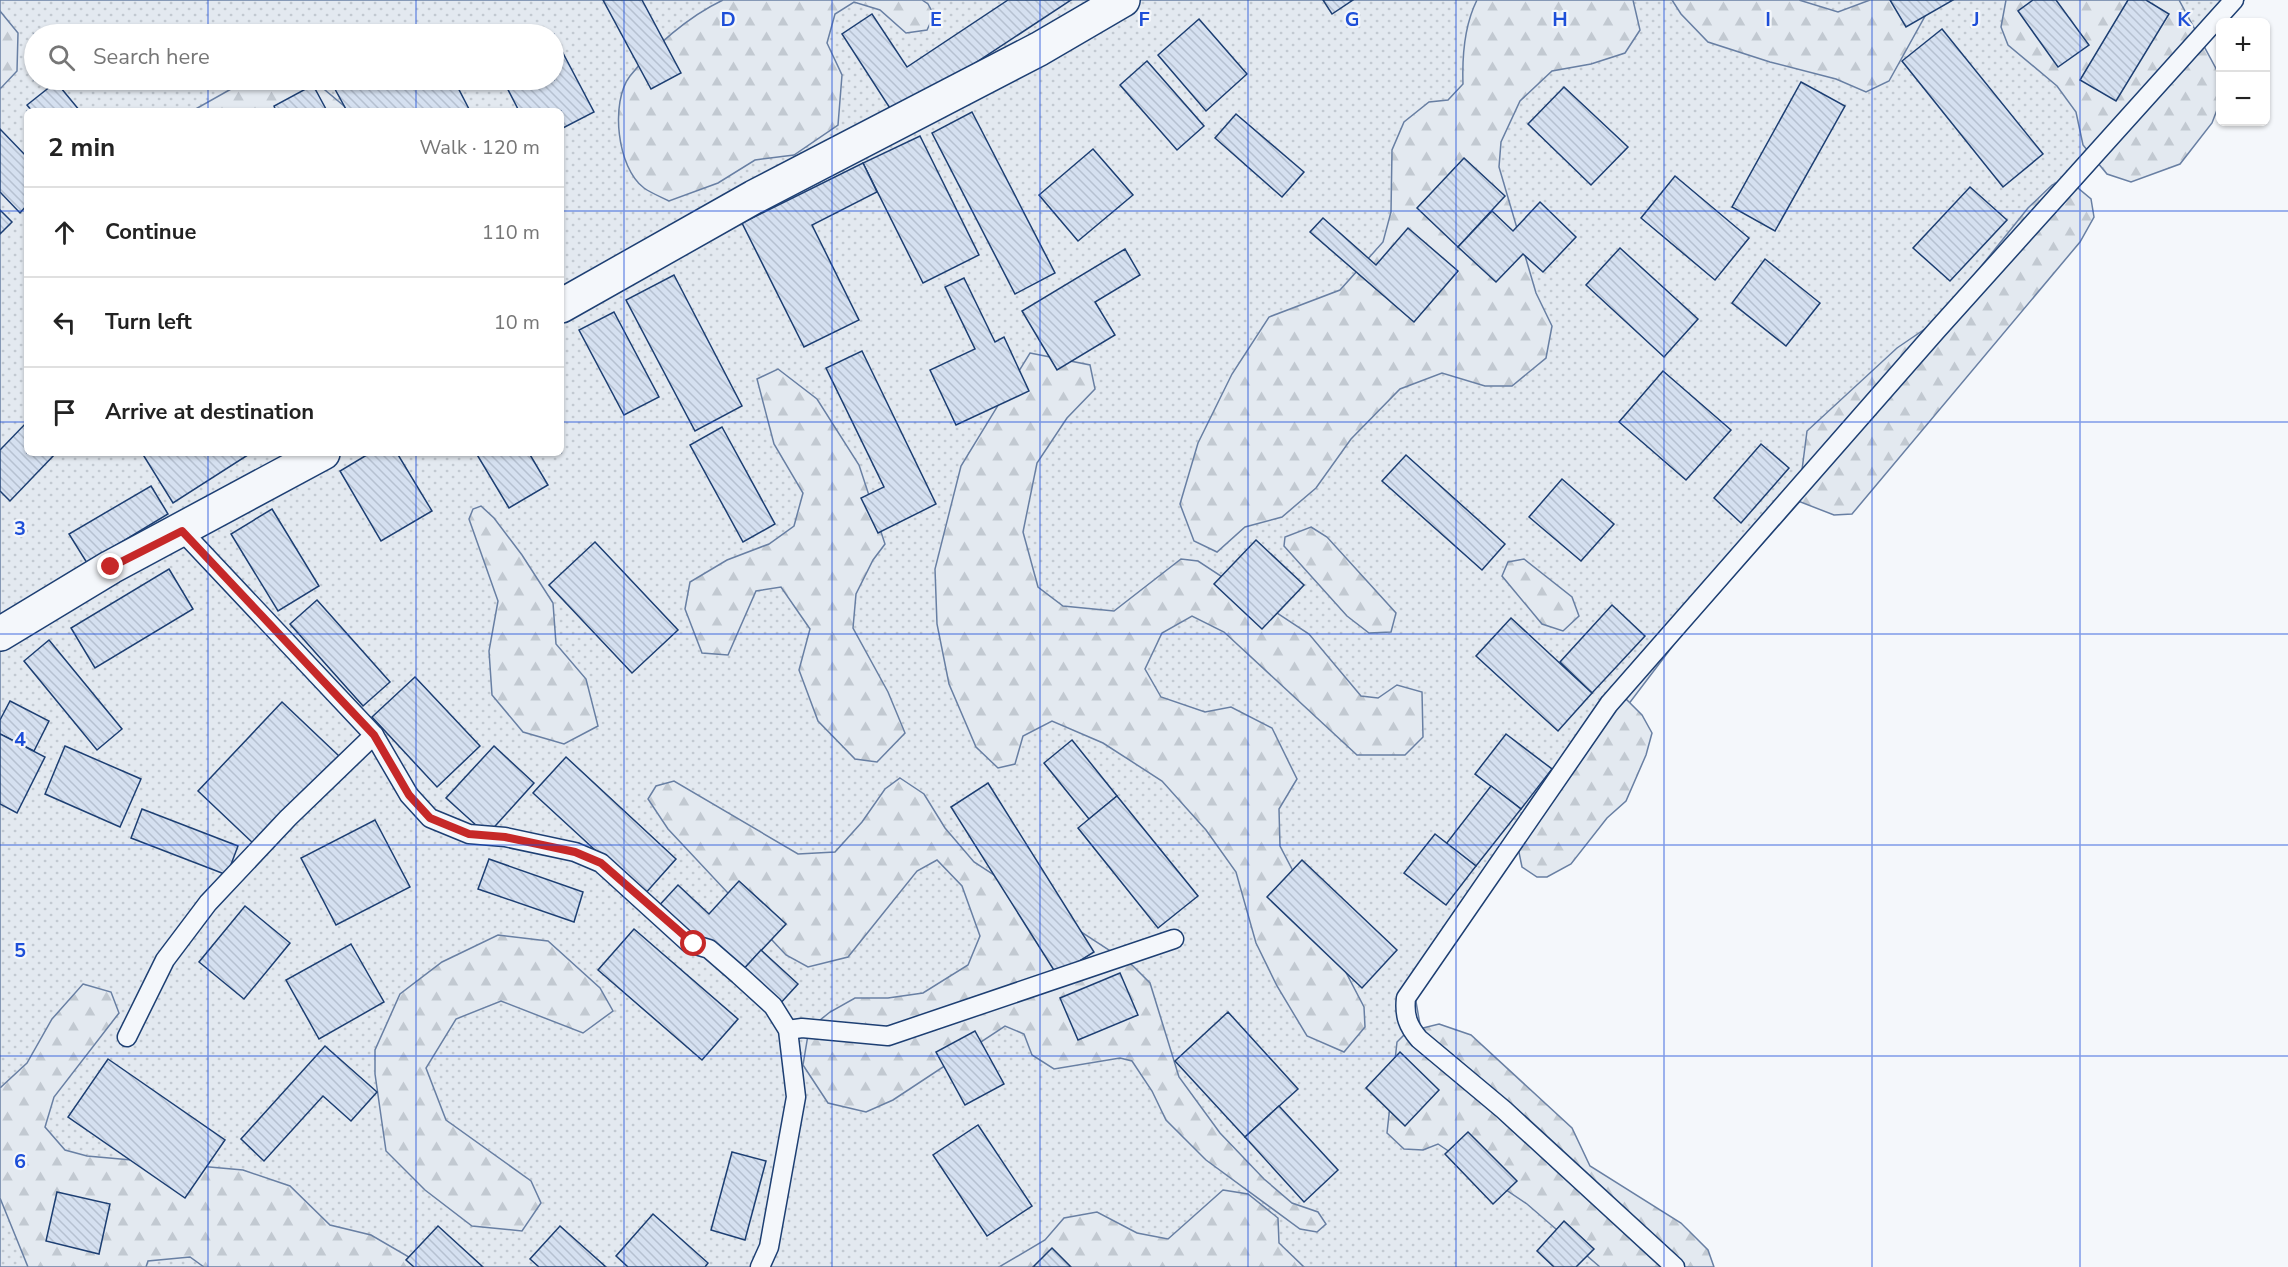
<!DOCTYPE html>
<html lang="en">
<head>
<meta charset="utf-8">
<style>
	:root { --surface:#fff; --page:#f6f6f6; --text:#222; --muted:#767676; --line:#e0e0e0 }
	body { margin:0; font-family:"Nunito Sans",sans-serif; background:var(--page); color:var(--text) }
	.controls { position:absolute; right:18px; top:18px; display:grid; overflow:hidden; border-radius:9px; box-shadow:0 2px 4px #0004 }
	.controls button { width:54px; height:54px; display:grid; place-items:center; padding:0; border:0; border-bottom:2px solid var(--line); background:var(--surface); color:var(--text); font:30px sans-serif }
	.stop { position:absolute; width:18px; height:18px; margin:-14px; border:4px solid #c62828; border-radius:50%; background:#fff }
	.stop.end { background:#c62828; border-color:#fff; box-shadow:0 2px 6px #0008 }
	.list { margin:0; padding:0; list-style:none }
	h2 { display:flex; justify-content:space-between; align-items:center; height:78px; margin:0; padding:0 24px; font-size:26px }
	h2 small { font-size:20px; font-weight:400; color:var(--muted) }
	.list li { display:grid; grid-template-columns:39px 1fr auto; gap:18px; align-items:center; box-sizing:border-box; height:90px; padding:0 24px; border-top:2px solid var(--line) }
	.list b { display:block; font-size:22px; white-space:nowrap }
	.list em { font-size:20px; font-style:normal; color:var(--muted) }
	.icon { flex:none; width:33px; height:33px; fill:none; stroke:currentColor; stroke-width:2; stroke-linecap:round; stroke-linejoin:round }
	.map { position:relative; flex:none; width:2288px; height:1267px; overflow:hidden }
	.search { position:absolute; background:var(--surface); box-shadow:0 2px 4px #0004; left:24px; top:24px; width:540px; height:66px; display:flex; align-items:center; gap:15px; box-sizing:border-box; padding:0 21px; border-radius:33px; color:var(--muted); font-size:22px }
	.panel { position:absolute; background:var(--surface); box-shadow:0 2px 4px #0004; left:24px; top:108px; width:540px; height:348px; border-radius:9px }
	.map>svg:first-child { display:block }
	.grass { fill:url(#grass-dots); stroke:#687fa3; stroke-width:1.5; fill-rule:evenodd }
	.forest { fill:url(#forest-firs); stroke:#687fa3; stroke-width:1.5 }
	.building { fill:url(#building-back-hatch); stroke:#1d3f73; stroke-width:1.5 }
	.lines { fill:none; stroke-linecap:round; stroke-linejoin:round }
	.lane-casing { stroke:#1d3f73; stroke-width:21 }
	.street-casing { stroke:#1d3f73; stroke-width:36 }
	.lane { stroke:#f4f7fb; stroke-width:18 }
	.street { stroke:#f4f7fb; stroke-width:33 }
	.route { stroke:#c62828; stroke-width:8 }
	.grid { fill:none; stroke:#1d4ed8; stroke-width:1.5; stroke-opacity:0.55 }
	.grid-label { font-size:20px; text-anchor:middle; font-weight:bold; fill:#1d4ed8; stroke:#f4f7fb; stroke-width:4.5; stroke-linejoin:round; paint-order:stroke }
</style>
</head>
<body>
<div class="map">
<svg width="2288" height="1267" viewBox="0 0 2288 1267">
	<defs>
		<pattern id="grass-dots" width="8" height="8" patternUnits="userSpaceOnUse" patternTransform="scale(1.5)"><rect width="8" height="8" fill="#e3e9f0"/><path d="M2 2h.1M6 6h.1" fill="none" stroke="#c2c9d1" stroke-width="1.8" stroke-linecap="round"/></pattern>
		<pattern id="forest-firs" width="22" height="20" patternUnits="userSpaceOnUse" patternTransform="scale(1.5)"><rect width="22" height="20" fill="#e3e9f0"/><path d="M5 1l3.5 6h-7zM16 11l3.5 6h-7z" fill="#c2c9d1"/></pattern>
		<pattern id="building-back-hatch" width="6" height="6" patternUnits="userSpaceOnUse" patternTransform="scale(1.5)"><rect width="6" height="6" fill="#d5e0f0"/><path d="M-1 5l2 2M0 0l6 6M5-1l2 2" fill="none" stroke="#b6c1d1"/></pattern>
	</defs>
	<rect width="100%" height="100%" fill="#f4f7fb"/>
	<path class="grass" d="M0 0H2244L1678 639 1442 950 1415 996 1422 1036 1663 1267H0ZM34 34H554V80H34ZM27 111H561V453H27Z"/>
	<g class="forest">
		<path d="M723 0H922L928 4 934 15 927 30 906 33 880 10 854 2 835 14 827 43 842 75 838 125 794 155 755 160 718 183 669 201C661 197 651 193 644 188 617 168 610 102 630 76 653 47 689 16 723 0Z"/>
		<path d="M1477 0H1633L1640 30 1625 53 1591 64 1552 71 1520 101 1501 142 1499 167 1536 293 1552 326 1546 358 1512 386H1485L1442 373 1400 389 1351 439 1316 488 1282 517 1245 527 1217 552 1194 541 1180 504 1198 443 1232 374 1269 317 1340 290 1383 242 1391 212 1392 150 1404 122 1429 102 1448 100 1463 84C1462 55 1464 26 1477 0Z"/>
		<polygon points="1672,0 1799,0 1838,12 1870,0 1934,0 1889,81 1866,92 1836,79 1770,62 1708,42 1681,14"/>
		<polygon points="2006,0 2179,0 2220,76 2220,102 2212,123 2180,164 2131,182 2107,174 2083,145 2076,112 2057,86 2008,45 2001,27"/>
		<polygon points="0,11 18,33 17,71 0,89"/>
		<polygon points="247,80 313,80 350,111 192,111"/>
		<polygon points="2066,178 2091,199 2094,217 2080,242 1852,514 1834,515 1798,501 1807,431 1897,348 1938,320 2028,208 2052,185"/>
		<polygon points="1030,353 1090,365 1095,389 1067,418 1037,463 1023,532 1038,587 1063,606 1114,611 1181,559 1198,561 1309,634 1361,696 1378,698 1397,685 1422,692 1423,737 1405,755 1357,755 1224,632 1192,616 1162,633 1145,669 1161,697 1205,712 1231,707 1272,728 1297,779 1279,809 1280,846 1364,1007 1365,1027 1344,1052 1307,1036 1277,986 1256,943 1236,872 1206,830 1162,781 1103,743 1052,721 1023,736 1015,764 998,768 976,747 949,684 937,624 935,569 961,466"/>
		<polygon points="778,369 817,399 859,465 885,544 873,560 856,594 853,628 888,692 905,733 877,762 855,759 818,721 799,670 810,629 781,587 756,591 728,655 702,653 685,609 690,582 727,560 769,544 794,526 803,493 774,444 757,379"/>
		<polygon points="481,506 494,518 522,555 553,603 556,644 586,679 598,726 564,744 523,732 492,695 489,651 498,601 469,519 473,509"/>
		<polygon points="1311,527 1327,537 1396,613 1391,632 1369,633 1347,616 1284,546 1285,537"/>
		<polygon points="1524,559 1572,597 1579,616 1563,631 1542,624 1502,576 1508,562"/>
		<polygon points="1619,692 1642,715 1652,733 1646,755 1626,801 1607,818 1571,864 1547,877 1537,877 1522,867 1516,838 1602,697"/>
		<polygon points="900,778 924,794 945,828 974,862 1132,965 1150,983 1179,1077 1220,1133 1264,1179 1292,1203 1318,1212 1326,1224 1317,1232 1300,1229 1206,1160 1166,1120 1152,1091 1132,1061 1120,1058 1054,1069 1032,1055 1024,1034 1005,1026 893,1100 866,1112 828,1103 803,1065 809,1029 830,1012 855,998 888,998 923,993 968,965 980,936 962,886 937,860 917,871 848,957 808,967 786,955 668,829 648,799 656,786 674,781 798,854 835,852 862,822 885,789"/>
		<polygon points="498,935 548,941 600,988 613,1011 583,1033 501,1001 456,1019 426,1068 446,1120 531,1181 541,1203 522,1231 472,1226 425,1190 386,1151 375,1074 375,1050 400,994 442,962"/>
		<polygon points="83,984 111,992 119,1013 54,1097 45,1127 65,1150 87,1156 243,1170 290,1186 330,1225 371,1235 426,1267 204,1267 190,1257 148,1261 146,1267 28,1267 0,1198 0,1088 27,1063 52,1019"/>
		<polygon points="1439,1024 1471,1035 1572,1128 1590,1166 1681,1223 1708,1250 1714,1267 1600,1267 1527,1204 1438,1144 1423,1150 1404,1149 1387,1133 1397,1042 1407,1032"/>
		<polygon points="1223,1190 1248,1194 1278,1218 1279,1243 1304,1267 999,1267 1045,1240 1064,1218 1097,1212 1137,1233 1168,1239"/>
	</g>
	<g class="building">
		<polygon points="603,0 642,0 681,73 651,89"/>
		<polygon points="1008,0 1071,0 895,116 842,34 872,14 907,67"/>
		<polygon points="1323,0 1353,0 1332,14"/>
		<polygon points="1890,0 1953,0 1906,27"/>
		<polygon points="2033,0 2056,0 2089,45 2058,67 2018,11"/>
		<polygon points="2128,0 2146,0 2169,14 2116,101 2080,80"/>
		<polygon points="1199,19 1247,74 1206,111 1158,55"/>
		<polygon points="1942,29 2043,154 2003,187 1902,61"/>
		<polygon points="554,36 594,112 561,129 561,111 519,111 503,80 554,80"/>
		<polygon points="1147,61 1204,126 1177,150 1120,85"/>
		<polygon points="330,80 454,80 470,111 347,111"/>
		<polygon points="56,82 80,111 32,111 27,105"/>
		<polygon points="1801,82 1845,106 1775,231 1732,207"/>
		<polygon points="313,85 327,111 276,111 274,106"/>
		<polygon points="1564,87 1628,147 1591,185 1528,124"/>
		<polygon points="972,112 1055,273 1015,294 932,133"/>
		<polygon points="1236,114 1304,172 1282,197 1215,138"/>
		<polygon points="0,129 27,157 27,205 20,213 0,192"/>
		<polygon points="920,136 979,255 923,283 863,163"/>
		<polygon points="1093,149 1133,195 1078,241 1039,195"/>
		<polygon points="1464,158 1505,196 1458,247 1417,208"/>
		<polygon points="863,163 877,192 812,225 859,320 804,347 742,223"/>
		<polygon points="1675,176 1749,238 1715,280 1641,218"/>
		<polygon points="1970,187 2007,220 1950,281 1913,248"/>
		<polygon points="1540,202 1576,237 1543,272 1523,254 1496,282 1458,247 1492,211 1513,231"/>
		<polygon points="0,210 12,222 0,234"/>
		<polygon points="1323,218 1376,265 1408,228 1458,271 1414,322 1310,232"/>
		<polygon points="1620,248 1698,319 1664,357 1586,285"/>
		<polygon points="1125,249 1140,275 1095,302 1115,335 1057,370 1022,311"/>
		<polygon points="1765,259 1820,303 1786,346 1732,303"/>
		<polygon points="674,275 742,406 695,431 626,300"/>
		<polygon points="964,278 995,342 1004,337 1029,391 956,425 930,370 975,349 945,287"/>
		<polygon points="614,312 659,397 624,415 579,330"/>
		<polygon points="862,351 936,504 878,533 861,498 884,487 826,368"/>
		<polygon points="1663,371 1731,430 1686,480 1619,422"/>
		<polygon points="27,422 27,453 56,453 10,501 0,491 0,450"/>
		<polygon points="722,427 775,524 743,542 690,445"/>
		<polygon points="1761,444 1789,468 1741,523 1714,498"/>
		<polygon points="142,453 251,453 173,503"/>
		<polygon points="370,453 397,453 432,511 381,541 340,471"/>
		<polygon points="476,453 529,453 548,485 509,508"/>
		<polygon points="1406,455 1505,544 1482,570 1382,481"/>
		<polygon points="1562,479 1614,524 1581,561 1529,517"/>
		<polygon points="151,486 168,514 87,563 69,534"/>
		<polygon points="272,509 319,586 278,611 231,534"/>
		<polygon points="1256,540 1304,585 1262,629 1214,584"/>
		<polygon points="595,542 678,630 632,673 549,585"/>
		<polygon points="169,569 193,609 95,668 71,628"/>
		<polygon points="317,600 390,682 363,706 290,624"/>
		<polygon points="1612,605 1645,636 1592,693 1560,662"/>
		<polygon points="1511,618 1592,693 1558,731 1476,656"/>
		<polygon points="49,640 122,729 97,750 24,661"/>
		<polygon points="415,677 480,746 437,787 372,717"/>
		<polygon points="10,701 49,721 34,751 0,734 0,720"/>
		<polygon points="282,702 339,756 255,845 198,791"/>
		<polygon points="0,734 45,757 17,813 0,804"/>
		<polygon points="1506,734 1552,769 1521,809 1475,774"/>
		<polygon points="1072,740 1117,796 1089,819 1044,763"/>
		<polygon points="65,746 141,779 120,827 45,794"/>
		<polygon points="494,746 534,783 487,835 446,798"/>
		<polygon points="566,757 676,859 644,895 533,793"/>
		<polygon points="988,783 1094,952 1057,975 951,807"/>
		<polygon points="1491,786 1521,809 1476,866 1446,844"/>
		<polygon points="1117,796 1198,896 1158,928 1078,828"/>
		<polygon points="142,809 238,846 227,875 131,838"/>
		<polygon points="375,820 410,887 336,925 301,858"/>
		<polygon points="1435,834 1476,866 1446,905 1404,873"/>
		<polygon points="489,859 583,892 574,922 478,889"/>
		<polygon points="1302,860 1397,950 1362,988 1267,897"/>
		<polygon points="739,881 786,924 741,972 700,934 692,943 655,910 678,885 709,914"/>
		<polygon points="245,906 290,943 244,999 199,962"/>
		<polygon points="634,929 738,1019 702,1060 598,970"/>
		<polygon points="351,944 384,1002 319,1039 286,980"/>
		<polygon points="761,950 798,984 778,1006 741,972"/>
		<polygon points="1120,973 1138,1015 1078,1040 1060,998"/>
		<polygon points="1228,1012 1298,1089 1245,1137 1175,1061"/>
		<polygon points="975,1031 1004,1084 965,1105 936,1052"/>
		<polygon points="325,1046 377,1092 351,1121 323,1096 264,1161 241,1139"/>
		<polygon points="1400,1052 1439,1090 1405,1126 1366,1088"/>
		<polygon points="108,1059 225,1140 185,1198 68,1117"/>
		<polygon points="1279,1106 1338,1170 1304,1202 1245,1137"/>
		<polygon points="978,1125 1032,1206 987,1236 933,1155"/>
		<polygon points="1468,1132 1517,1181 1493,1204 1445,1154"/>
		<polygon points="732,1152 766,1161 745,1240 711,1230"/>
		<polygon points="57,1192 110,1204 99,1254 46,1241"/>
		<polygon points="653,1214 708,1263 705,1267 628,1267 616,1256"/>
		<polygon points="1564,1221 1594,1249 1576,1267 1554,1267 1537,1251"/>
		<polygon points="438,1226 483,1267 414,1267 406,1260"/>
		<polygon points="560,1226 606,1267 539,1267 530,1259"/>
		<polygon points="1052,1248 1071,1267 1033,1267"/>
	</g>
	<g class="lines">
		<g class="lane-casing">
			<g id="lane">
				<polyline points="182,531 374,735 409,795 430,818 469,834 505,837 575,852 601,863 689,943 709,949 739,975 773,1006 788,1030 796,1097 769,1247 760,1267"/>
				<polyline points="788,1030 802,1028 888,1036 1174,939"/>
				<polyline points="127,1037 165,960 208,903 288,818 374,735"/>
				<path d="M1675 1267 1504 1110 1419 1039C1408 1026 1404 1016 1406 998L1609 704 1936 331 2234 0"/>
			</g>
		</g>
		<g class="street-casing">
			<g id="street">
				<polyline points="561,306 754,197 1039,49 1123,0"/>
				<polyline points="0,634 111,567 323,453"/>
			</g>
		</g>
		<use href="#lane" class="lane"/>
		<use href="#street" class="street"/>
	</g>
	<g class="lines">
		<polyline class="route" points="111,567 182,531 374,735 409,795 430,818 469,834 505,837 575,852 601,863 694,944"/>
	</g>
	<path class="grid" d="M208 0V34M416 0V34M624 0V1267M832 0V1267M1040 0V1267M1248 0V1267M1456 0V1267M1664 0V1267M1872 0V1267M2080 0V1267M208 80V111M416 80V111M0 211H27M561 211H2288M0 422H27M561 422H2288M208 453V1267M416 453V1267M0 634H2288M0 845H2288M0 1056H2288"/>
	<g class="grid-label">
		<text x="728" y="26">D</text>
		<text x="936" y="26">E</text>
		<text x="1144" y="26">F</text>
		<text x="1352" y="26">G</text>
		<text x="1560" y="26">H</text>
		<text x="1768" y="26">I</text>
		<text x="1976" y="26">J</text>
		<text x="2184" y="26">K</text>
		<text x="20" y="535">3</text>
		<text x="20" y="746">4</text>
		<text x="20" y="957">5</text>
		<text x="20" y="1168">6</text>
	</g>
</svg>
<div class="controls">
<button>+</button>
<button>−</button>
</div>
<div class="stop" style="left:694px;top:944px"></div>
<div class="stop end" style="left:111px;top:567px"></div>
<div class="search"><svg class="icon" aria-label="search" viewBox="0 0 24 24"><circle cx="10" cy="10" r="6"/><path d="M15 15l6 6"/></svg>Search here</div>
<section class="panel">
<h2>2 min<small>Walk · 120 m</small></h2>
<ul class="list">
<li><svg class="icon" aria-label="ahead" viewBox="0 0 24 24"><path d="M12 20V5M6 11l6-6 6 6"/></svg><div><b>Continue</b></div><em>110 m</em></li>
<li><svg class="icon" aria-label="left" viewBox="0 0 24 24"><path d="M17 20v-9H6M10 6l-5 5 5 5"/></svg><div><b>Turn left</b></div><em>10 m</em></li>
<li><svg class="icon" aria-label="arrive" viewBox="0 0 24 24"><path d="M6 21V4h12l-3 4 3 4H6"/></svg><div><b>Arrive at destination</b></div></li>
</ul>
</section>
</div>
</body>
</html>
